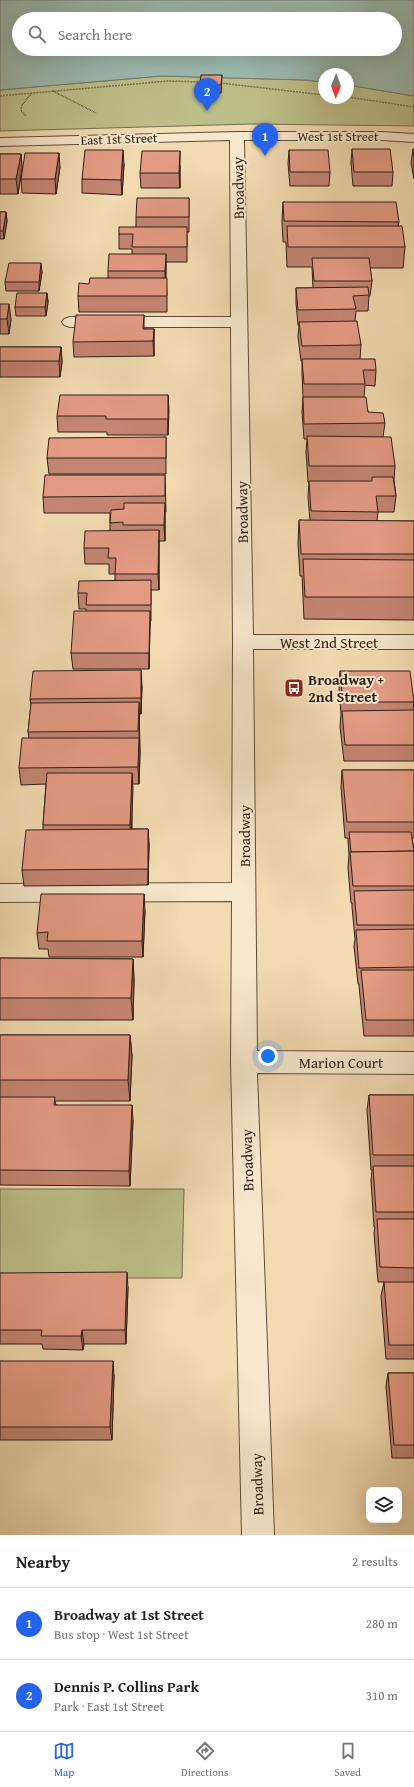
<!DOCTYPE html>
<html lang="en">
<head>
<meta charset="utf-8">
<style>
	:root { --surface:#fff; --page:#f6f6f6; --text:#202124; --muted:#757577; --line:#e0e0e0; --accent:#2563eb }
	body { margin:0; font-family:"Gentium Book Plus",serif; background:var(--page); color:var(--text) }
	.controls { position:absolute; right:12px; bottom:12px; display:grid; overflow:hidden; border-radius:8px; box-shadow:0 4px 16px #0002 }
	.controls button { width:36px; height:36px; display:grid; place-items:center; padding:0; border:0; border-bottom:1px solid var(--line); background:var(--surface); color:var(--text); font:20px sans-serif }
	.compass { position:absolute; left:318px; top:68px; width:36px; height:36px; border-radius:50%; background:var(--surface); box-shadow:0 4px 16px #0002; rotate:181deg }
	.you { position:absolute; left:268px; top:1056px; width:14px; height:14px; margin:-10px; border:3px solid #fff; border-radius:50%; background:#1a73e8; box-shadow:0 0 0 6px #1a73e833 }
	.badge { display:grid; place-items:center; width:26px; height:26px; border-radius:50%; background:var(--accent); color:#fff; font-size:13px; font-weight:700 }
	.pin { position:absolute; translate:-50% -33px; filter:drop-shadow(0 1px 2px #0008) }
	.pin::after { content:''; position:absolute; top:21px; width:14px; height:12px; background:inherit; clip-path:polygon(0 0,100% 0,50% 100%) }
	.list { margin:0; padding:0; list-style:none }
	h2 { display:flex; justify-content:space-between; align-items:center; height:52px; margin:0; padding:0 16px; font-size:17px }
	h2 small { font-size:13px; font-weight:400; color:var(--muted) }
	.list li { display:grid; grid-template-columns:26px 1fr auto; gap:12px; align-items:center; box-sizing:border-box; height:72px; padding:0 16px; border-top:1px solid var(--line) }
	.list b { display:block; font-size:15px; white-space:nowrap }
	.list p { margin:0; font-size:13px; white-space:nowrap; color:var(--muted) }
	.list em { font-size:13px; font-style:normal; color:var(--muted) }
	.icon { flex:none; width:22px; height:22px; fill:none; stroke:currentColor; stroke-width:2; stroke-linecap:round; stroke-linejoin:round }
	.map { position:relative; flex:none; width:414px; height:1535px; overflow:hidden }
	.search { position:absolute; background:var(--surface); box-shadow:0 4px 16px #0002; left:12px; right:12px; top:12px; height:44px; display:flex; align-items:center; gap:10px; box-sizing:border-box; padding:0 14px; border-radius:22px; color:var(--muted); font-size:15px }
	.sheet { height:196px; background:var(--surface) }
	nav { display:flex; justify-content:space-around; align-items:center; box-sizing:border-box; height:56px; border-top:1px solid var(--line); background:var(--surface); font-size:11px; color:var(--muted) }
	nav a { display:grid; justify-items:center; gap:2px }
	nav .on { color:var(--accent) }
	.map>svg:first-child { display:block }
	.green { fill:#bdbf8a; stroke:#766e50 }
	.water { fill:#9bbab0; stroke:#707c72; fill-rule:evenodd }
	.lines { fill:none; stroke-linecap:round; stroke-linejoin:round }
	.minor-casing { stroke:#604d3d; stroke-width:2 }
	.path { stroke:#2f1e16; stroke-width:1.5; stroke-dasharray:0.5 1; stroke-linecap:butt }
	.minor { fill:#f7e7cc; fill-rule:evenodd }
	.wall { fill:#c48572; stroke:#2f1e16 }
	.shaded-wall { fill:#a06c5c; stroke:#2f1e16 }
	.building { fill:#e49b84; stroke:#2f1e16 }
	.labels { text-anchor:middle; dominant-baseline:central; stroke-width:4; stroke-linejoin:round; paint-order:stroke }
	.far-street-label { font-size:13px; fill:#2f1e16; stroke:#f7e7cc }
	.street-label { font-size:15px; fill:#2f1e16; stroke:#f7e7cc }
	.poi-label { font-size:15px; font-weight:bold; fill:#2f1e16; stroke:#f7e7cc; text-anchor:start }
</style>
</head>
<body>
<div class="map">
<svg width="414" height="1535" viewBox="0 0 414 1535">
	<rect width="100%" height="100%" fill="#f2dab1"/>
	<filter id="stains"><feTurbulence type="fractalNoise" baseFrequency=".005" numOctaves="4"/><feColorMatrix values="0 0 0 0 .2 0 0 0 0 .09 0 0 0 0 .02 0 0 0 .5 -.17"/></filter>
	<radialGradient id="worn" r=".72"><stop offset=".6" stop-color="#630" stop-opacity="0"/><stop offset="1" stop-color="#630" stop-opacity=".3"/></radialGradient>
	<g class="green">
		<polygon points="161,76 304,80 324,82 324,98 348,98 348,85 414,96 414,126 252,124 0,131 0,90"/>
		<polygon points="0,1189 184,1189 182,1278 0,1278"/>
	</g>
	<path class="water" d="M0 0H414V96L348 85V74H324V82L304 80 161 76 0 90ZM19 19H395V49H19Z"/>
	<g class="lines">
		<g class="minor-casing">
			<polygon id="minor" points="237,132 381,132 414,134 414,142 381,140 244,140 253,635 414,635 414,649 253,649 257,1051 414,1052 414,1074 257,1073 274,1535 242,1535 231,1062 232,901 0,902 0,884 232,883 233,642 231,327 70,327 64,325 62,322 64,319 70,317 231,317 230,140 0,146 0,138"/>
		</g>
		<g class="path">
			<polyline points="220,83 324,95"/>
			<polyline points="53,91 96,113"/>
			<polyline points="0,96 168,81 203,82"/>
			<polyline points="348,97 414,107"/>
			<polyline points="26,116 21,111 22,105 31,94"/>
		</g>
		<use href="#minor" class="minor"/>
	</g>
	<g class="wall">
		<polygon points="222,75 221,93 200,93 200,85"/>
		<polygon points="352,149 393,172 392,186 353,186 351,163"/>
		<polygon points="413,149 414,149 414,179 411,163"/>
		<polygon points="289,150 330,172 329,186 290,186 288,164"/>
		<polygon points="0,154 21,154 22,168 18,194 0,194"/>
		<polygon points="124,164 122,195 82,193 82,179"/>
		<polygon points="180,165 180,188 141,188 140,173"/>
		<polygon points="60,167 56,194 22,193 21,179"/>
		<polygon points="189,198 189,232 187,232 187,262 166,262 166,278 167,294 167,312 79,312 78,296 89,284 108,278 108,271 132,254 132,249 119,249 119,234 136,227 136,217"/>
		<polygon points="283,202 399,222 398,226 405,247 403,268 370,268 372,281 370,296 369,296 368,311 356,311 355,321 361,345 360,359 376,370 375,386 365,385 364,397 368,412 385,423 383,437 395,466 394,480 396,496 394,512 378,512 377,521 414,521 414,620 304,619 302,576 300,576 298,543 299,520 310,521 308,497 309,482 308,482 306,452 307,439 304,439 302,412 303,397 302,374 302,361 301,361 298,337 299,325 298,325 296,303 296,288 313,288 312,267 287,267 286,242 283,242 282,222"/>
		<polygon points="0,212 6,212 7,221 4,239 0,239"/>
		<polygon points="42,272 39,291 6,291 5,282"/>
		<polygon points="47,293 48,302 46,316 16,316 15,307"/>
		<polygon points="0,304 11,319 9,334 0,334"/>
		<polygon points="144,315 144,329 154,329 154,356 74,357 73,342"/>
		<polygon points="0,347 61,347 62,362 60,377 0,377"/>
		<polygon points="168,395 168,435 107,435 107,432 58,432 57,416"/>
		<polygon points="166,437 166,474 49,474 47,458"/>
		<polygon points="165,475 166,512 165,512 165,541 159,541 159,590 151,590 151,621 150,621 149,669 73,669 71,653 86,611 86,609 79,609 78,593 115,580 115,574 109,574 109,564 85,564 84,548 110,530 110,513 44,513 43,497"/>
		<polygon points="340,671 414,700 413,710 414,713 414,761 344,761 340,727 341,714 339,688"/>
		<polygon points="142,686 141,714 139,714 140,754 139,784 132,784 132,829 148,829 149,845 148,885 24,886 22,870 43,830 43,825 46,784 21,785 19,768 29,738 28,732 31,705 30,699"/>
		<polygon points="342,770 414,770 414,838 412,838 414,851 414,1036 364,1036 359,986 359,984 358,984 354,946 355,939 352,907 352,903 351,903 348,868 349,854 348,841 348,838 345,838 341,787"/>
		<polygon points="145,910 143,957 49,957 48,949 39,949 37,933"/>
		<polygon points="0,958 133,959 134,980 133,1020 0,1020"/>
		<polygon points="0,1035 130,1035 132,1056 130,1101 55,1101 56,1105 133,1120 130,1186 0,1185"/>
		<polygon points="369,1095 414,1095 414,1359 386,1359 381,1296 384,1282 378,1282 374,1233 375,1227 374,1227 371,1181 372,1170 371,1170 367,1110"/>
		<polygon points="0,1273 128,1287 126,1344 84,1344 83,1350 43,1349 42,1344 0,1344"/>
		<polygon points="0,1361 114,1375 112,1440 0,1440"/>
		<polygon points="388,1373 414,1373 414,1458 392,1458 386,1386"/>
	</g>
	<g class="shaded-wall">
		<polygon points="123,150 124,164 122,195 121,180"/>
		<polygon points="180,151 180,188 179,173"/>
		<polygon points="59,153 60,167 56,194 55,179"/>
		<polygon points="21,154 22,168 18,194 16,179"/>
		<polygon points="6,212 7,221 4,239 3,231"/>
		<polygon points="166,254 166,269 165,286 165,271"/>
		<polygon points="41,263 42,272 39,291 39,282"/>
		<polygon points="47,293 48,302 46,316 45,307"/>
		<polygon points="9,304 11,319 9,334 7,319"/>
		<polygon points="154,329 154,356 153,341"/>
		<polygon points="61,347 62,362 60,377 59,361"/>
		<polygon points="168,395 169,411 168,435"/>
		<polygon points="165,503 165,541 164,525"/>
		<polygon points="159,530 159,590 158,574"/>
		<polygon points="150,611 150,627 149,669 149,653"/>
		<polygon points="141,670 142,686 141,714"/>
		<polygon points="139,702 140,754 139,784 138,767 139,742"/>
		<polygon points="132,773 133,789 131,841 130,825"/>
		<polygon points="148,829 149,845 148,885"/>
		<polygon points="144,894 145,910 143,957 142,941"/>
		<polygon points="133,959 134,980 133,1020 131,998"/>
		<polygon points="130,1035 132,1056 130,1101 128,1080"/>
		<polygon points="132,1105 133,1120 130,1186 129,1171"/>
		<polygon points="127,1272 128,1287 126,1344 125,1330"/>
		<polygon points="82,1330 84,1344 83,1350 81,1336"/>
		<polygon points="113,1361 114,1375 112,1440 110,1427"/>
	</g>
	<g class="building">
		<polygon points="201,75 222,75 221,85 200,85"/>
		<polygon points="352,149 390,149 393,172 354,172"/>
		<polygon points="413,149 414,149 414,157"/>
		<polygon points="85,150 123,150 121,180 82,179"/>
		<polygon points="289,150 328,150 330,172 290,172"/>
		<polygon points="142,151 180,151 179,173 140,173"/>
		<polygon points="25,153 59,153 55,179 21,179"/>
		<polygon points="0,154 21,154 16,179 0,179"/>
		<polygon points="137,198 189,198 189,217 136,217"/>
		<polygon points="283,202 396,202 399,222 284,221"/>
		<polygon points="0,212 6,212 3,231 0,231"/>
		<polygon points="287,226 402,226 405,247 288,247"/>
		<polygon points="119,227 187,227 187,247 132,247 133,234 119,234"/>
		<polygon points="109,254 166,254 165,271 108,271"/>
		<polygon points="312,258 369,258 372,281 314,281"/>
		<polygon points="9,263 41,263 39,282 5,282"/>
		<polygon points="90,278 167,278 167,296 78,296 79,283 89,284"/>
		<polygon points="368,287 369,295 353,296 356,309 298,310 296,288"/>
		<polygon points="17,293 47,293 45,307 15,307"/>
		<polygon points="0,304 9,304 7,319 0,319"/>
		<polygon points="76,315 144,315 143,329 154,329 153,341 73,342"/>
		<polygon points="357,321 361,345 302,346 299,322"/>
		<polygon points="0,347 61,347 59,361 0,361"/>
		<polygon points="302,359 375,359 376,370 363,370 365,384 304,384"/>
		<polygon points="60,395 168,395 168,419 106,419 106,416 57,416"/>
		<polygon points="303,397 366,397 368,412 383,413 385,423 304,424"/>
		<polygon points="307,436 391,437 395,466 309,466"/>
		<polygon points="166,437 166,458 47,458 49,438"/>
		<polygon points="45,475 165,475 165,496 43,497"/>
		<polygon points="372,477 393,477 396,496 376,496 378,512 311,511 309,481 372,481"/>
		<polygon points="124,503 165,503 164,525 123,525 123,522 110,523 111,510 124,509"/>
		<polygon points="299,520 414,521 414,554 301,554"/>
		<polygon points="159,530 158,574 115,574 116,558 108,558 109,548 84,548 85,531"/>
		<polygon points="303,559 414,560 414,597 305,597"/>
		<polygon points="151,580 151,605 86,605 87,593 78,593 79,581"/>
		<polygon points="74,611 150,611 149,653 71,653"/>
		<polygon points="141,670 141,698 30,699 33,671"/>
		<polygon points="340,671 410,671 414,702 343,702"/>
		<polygon points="139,702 138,731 28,732 31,703"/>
		<polygon points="414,710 414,745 345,745 342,711"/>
		<polygon points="22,738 139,738 138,767 19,768"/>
		<polygon points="342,770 414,770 414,822 347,822"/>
		<polygon points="47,773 132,773 130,825 43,825"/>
		<polygon points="148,829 148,869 22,870 26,830"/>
		<polygon points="349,832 411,832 414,851 351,852"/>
		<polygon points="414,851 414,886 353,886 350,852"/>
		<polygon points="414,890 414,925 357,925 354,891"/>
		<polygon points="41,894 144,894 142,941 47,941 48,932 37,933"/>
		<polygon points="414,929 414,967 359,968 356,930"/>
		<polygon points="0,958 133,959 131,998 0,998"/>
		<polygon points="361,970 414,970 414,1020 366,1020"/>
		<polygon points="0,1035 130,1035 128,1080 0,1080"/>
		<polygon points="369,1095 414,1095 414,1155 373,1155"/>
		<polygon points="0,1097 55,1097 54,1105 132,1105 129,1171 0,1170"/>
		<polygon points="373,1166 414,1166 414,1212 376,1212"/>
		<polygon points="377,1219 414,1219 414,1268 380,1267"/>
		<polygon points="127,1272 125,1330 82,1330 81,1336 41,1336 42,1330 0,1330 0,1273"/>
		<polygon points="384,1282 414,1282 414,1345 389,1345"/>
		<polygon points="0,1361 113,1361 110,1427 0,1427"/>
		<polygon points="388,1373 414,1373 414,1445 394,1445"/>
	</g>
	<defs>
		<g id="bus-square" transform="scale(1)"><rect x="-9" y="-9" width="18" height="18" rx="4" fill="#8f2418" stroke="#f7e7cc"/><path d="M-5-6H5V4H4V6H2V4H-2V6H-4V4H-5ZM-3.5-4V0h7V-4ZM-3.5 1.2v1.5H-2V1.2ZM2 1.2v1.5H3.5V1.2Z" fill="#fff"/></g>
	</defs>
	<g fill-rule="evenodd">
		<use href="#bus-square" x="294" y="688"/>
	</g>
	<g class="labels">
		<g class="far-street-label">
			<text x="338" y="136">West 1st Street</text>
			<text transform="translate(119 139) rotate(-2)">East 1st Street</text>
		</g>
		<g class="street-label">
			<text transform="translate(238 188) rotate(-91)">Broadway</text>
			<text transform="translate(242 512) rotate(-91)">Broadway</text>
			<text x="329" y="642">West 2nd Street</text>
			<text transform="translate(244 836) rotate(-90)">Broadway</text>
			<text x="341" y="1062">Marion Court</text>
			<text transform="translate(247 1160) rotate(-92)">Broadway</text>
			<text transform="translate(257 1484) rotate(-92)">Broadway</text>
		</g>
		<g class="poi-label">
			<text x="308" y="679">Broadway +<tspan x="308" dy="17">2nd Street</tspan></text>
		</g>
	</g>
	<rect width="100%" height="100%" filter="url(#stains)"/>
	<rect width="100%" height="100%" fill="url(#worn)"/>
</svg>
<div class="controls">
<button><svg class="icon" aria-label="layers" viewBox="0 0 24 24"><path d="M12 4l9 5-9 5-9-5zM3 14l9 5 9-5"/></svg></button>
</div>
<svg class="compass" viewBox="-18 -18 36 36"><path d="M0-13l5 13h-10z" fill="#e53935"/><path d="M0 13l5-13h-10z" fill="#757577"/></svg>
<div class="you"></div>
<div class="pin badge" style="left:265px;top:156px">1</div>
<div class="pin badge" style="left:207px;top:111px">2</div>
<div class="search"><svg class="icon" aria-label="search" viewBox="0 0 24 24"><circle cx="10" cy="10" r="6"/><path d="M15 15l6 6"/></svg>Search here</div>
</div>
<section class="sheet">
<h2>Nearby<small>2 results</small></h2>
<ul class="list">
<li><span class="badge">1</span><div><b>Broadway at 1st Street</b><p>Bus stop · West 1st Street</p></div><em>280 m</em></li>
<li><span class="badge">2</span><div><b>Dennis P. Collins Park</b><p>Park · East 1st Street</p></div><em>310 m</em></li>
</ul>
</section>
<nav>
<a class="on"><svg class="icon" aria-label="map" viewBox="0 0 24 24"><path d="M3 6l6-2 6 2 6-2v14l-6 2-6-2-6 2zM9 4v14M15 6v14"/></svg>Map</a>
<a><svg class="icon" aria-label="directions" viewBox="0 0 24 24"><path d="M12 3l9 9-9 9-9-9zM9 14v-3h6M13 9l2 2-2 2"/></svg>Directions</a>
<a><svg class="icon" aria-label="saved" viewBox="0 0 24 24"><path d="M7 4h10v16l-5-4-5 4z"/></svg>Saved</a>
</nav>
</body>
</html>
